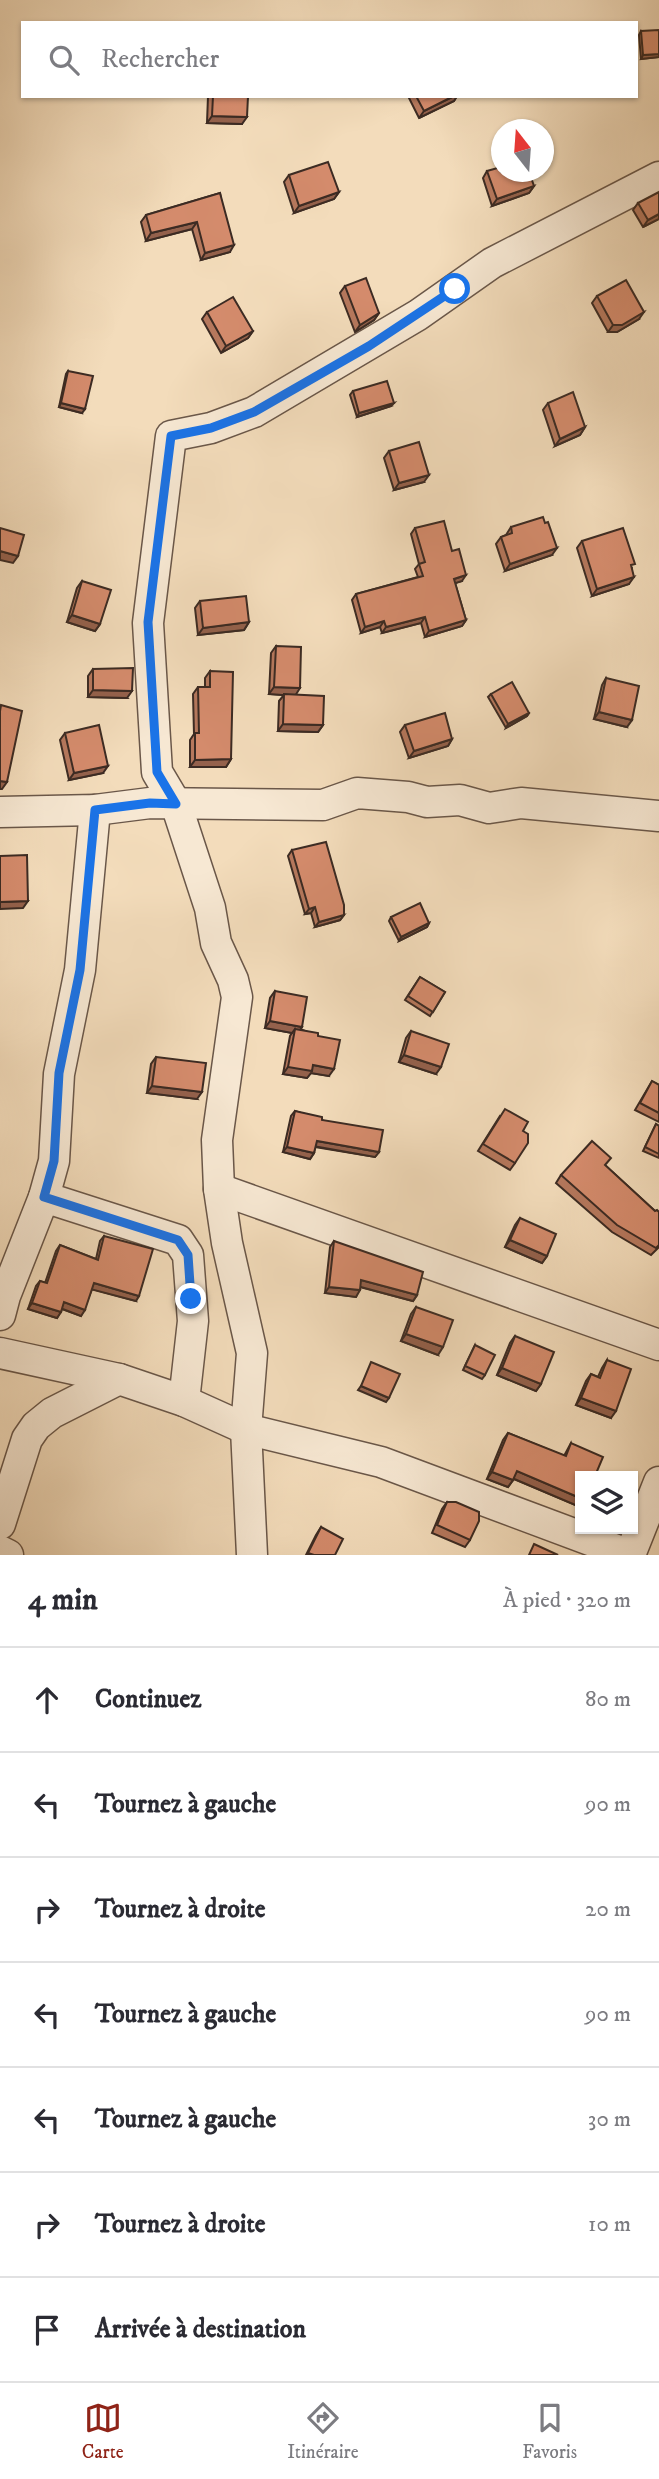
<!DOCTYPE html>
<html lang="fr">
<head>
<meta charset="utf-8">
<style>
	:root { --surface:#fff; --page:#f2f2f3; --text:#2b2b33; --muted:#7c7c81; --line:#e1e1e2; --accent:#8f2418 }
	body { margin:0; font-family:"IM FELL DW Pica",serif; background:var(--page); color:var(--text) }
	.controls { position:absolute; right:21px; bottom:21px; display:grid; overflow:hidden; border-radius:0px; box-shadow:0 2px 5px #0004 }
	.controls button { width:63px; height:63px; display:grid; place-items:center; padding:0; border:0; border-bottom:2px solid var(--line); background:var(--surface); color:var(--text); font:35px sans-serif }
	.compass { position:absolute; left:491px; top:119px; width:63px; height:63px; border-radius:50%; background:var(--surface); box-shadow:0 2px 5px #0004; rotate:343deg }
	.stop { position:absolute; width:21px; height:21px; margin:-16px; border:5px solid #1a73e8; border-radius:50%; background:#fff }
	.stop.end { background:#1a73e8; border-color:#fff; box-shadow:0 2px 7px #0008 }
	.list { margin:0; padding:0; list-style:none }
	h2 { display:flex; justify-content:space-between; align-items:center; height:91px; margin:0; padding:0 28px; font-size:30px }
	h2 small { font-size:23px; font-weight:400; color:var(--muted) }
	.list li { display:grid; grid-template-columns:46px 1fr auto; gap:21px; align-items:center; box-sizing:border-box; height:105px; padding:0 28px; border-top:2px solid var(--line) }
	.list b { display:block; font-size:26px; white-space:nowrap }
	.list em { font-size:23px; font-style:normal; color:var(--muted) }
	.icon { flex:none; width:38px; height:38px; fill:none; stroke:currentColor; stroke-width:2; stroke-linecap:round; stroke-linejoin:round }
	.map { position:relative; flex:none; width:659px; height:1555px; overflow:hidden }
	.search { position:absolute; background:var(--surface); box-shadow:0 2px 5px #0004; left:21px; right:21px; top:21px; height:77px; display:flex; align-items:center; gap:18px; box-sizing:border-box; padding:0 24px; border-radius:0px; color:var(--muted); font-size:26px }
	.sheet { height:826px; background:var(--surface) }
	nav { display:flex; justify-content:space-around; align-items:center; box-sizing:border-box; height:98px; border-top:2px solid var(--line); background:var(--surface); font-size:19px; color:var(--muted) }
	nav a { display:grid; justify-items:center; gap:4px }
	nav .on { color:var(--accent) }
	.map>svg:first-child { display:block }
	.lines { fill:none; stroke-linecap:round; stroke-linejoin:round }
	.minor-casing { stroke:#6a5749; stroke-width:33 }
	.minor { stroke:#f7e8d3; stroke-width:30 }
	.wall { fill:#b6785d; stroke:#3c2b23; stroke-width:2 }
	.shaded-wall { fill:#94614c; stroke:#3c2b23; stroke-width:2 }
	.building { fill:#d48b6c; stroke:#3c2b23; stroke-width:2 }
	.route { stroke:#1a73e8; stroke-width:9 }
</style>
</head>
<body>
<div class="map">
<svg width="659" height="1555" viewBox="0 0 659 1555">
	<rect width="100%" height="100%" fill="#f3dcbb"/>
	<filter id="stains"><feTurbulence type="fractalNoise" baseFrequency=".00286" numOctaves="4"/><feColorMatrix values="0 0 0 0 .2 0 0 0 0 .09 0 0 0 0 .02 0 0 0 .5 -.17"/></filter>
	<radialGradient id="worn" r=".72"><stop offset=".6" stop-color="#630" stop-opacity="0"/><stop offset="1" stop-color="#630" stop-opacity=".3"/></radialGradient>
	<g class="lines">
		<g class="minor-casing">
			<g id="minor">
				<polyline points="0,812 95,810 150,803 323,805 357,793 408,797 427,802 460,800 489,808 521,803 659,816"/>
				<polyline points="219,1189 659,1345"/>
				<polyline points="44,1197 178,1240 188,1255 193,1321 184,1401"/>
				<polyline points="0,1315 5,1296 44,1197 54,1161 59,1074 80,970 95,810"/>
				<polyline points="0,1353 119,1379 184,1401 246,1429 381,1462 630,1555"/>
				<polyline points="0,1524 27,1439 36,1426 52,1413 119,1379"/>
				<polyline points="0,1551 8,1555"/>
				<polyline points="252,1555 246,1429 252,1353 227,1243 219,1189 217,1140 237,997 233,980 216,943 210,908 176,804 157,772 148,623 171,436 211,428 254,412 418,315 492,263 659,177"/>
				<polyline points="630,1555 659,1482"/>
			</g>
		</g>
		<use href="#minor" class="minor"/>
	</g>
	<g class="wall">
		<polygon points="641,31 659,57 641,59 639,35"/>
		<polygon points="208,96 248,96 242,124 207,123"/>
		<polygon points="408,96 457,96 454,101 419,118"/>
		<polygon points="487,171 534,186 529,193 492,206 483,178"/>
		<polygon points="289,175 339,192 334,199 294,213 284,182"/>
		<polygon points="220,193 230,252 201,260 192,229 146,241 141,222 146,215"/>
		<polygon points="638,203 659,219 643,227 633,210"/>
		<polygon points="345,286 379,313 374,320 355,332 340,293"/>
		<polygon points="597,296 639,319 617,332 608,332 592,303"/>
		<polygon points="207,312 253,331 248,338 221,353 202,319"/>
		<polygon points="68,371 82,413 59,407 66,374"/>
		<polygon points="353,391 391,406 357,417 350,395"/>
		<polygon points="548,403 585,427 580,435 555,446 543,410"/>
		<polygon points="389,451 424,482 394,490 384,458"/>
		<polygon points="511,527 552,555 505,571 496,544 501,537 506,535"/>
		<polygon points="415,528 452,551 462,581 455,583 466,620 462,626 425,637 421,623 382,633 380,627 361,633 352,600 356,594 418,577 415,569 419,564 411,534"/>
		<polygon points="582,541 632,568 629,584 592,596 577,548"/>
		<polygon points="82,581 100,624 95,631 67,622 77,588"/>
		<polygon points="200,601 249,622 244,630 198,635 195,608"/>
		<polygon points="276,646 295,695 323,725 318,732 278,731 279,701 284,695 269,694 271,653"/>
		<polygon points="93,669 127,698 88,697 88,676"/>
		<polygon points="210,671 231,759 226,767 190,767 190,740 194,734 193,694 198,687 205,687 205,678"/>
		<polygon points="606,678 627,727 594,719 602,685"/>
		<polygon points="491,694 529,713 527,716 506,728 488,697"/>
		<polygon points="405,725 452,739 448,746 409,758 400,732"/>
		<polygon points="65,733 103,773 69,780 60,740"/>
		<polygon points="292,850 344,915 340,920 315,927 311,913 305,914 288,856"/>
		<polygon points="391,917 429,923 427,927 399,941 389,921"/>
		<polygon points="420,977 445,992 430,1016 405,1000"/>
		<polygon points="275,991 302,1027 300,1029 318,1036 329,1076 311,1073 307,1078 283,1074 290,1036 292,1033 265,1028 270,998"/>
		<polygon points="411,1031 436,1074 399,1062 406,1038"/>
		<polygon points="156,1057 197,1099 147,1093 151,1064"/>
		<polygon points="652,1081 659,1085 659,1122 635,1110"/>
		<polygon points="295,1111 322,1120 379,1152 375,1157 315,1147 314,1153 310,1159 283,1152 291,1116"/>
		<polygon points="500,1116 523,1131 515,1163 510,1170 478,1151"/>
		<polygon points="656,1124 659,1126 659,1158 643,1151"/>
		<polygon points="606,1166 655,1211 659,1212 659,1247 651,1255 612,1232 556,1183 561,1175"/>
		<polygon points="520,1218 547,1256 542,1263 505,1247 515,1225"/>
		<polygon points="104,1236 136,1301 92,1289 81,1316 62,1309 57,1318 28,1309 36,1286 40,1281 45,1283 56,1251 60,1245 96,1259 100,1241"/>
		<polygon points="334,1241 417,1295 413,1301 360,1287 356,1297 325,1293 330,1247"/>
		<polygon points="416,1307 438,1355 401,1341 411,1314"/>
		<polygon points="515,1336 541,1384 536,1391 497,1375 510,1343"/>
		<polygon points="475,1345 485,1375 482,1379 463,1370"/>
		<polygon points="607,1360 611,1418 576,1405 586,1381 591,1374 598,1377 602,1368"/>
		<polygon points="508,1433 564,1456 571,1443 580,1476 580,1507 514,1479 508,1487 487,1479 503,1440"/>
		<polygon points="447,1502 470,1540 465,1547 432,1533 442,1509"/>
		<polygon points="321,1527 335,1555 306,1555 316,1535"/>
	</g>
	<g class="shaded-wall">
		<polygon points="659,54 659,57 641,59 643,55"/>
		<polygon points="454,96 457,96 454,101 419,118 424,111"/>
		<polygon points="212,116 247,117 242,124 207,123"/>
		<polygon points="534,186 529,193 492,206 497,199"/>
		<polygon points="339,192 334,199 294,213 299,206"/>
		<polygon points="659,214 659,219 643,227 648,220"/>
		<polygon points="197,222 192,229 146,241 151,233"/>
		<polygon points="234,245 230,252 201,260 205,253"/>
		<polygon points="644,312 639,319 617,332 608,332 613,325"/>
		<polygon points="379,313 374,320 355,332 360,325"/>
		<polygon points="253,331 248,338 221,353 226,346"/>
		<polygon points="61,403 85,409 82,413 59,407"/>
		<polygon points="394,403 391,406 357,417 359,413"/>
		<polygon points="585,427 580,435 555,446 560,439"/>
		<polygon points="429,475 424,482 394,490 399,483"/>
		<polygon points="557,548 552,555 505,571 510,564"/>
		<polygon points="0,551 18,556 13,563 0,560"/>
		<polygon points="466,575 462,581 450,585 454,579"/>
		<polygon points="634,577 629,584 592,596 597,589"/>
		<polygon points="72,615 100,624 95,631 67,622"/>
		<polygon points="425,617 421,623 382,633 386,627"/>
		<polygon points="466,620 462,626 425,637 429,631"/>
		<polygon points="384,621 380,627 361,633 365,627"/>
		<polygon points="249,622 244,630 198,635 203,628"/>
		<polygon points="274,687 300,688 295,696 269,694"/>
		<polygon points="93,690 132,691 127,698 88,697"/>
		<polygon points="599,712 632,720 627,727 594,719"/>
		<polygon points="529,713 527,716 506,728 508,724"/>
		<polygon points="283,724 323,725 318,732 278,731"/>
		<polygon points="452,739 448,746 409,758 414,751"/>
		<polygon points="231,759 226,767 190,767 195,760"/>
		<polygon points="108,766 103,773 69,780 74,773"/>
		<polygon points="0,781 7,782 2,789 0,789"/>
		<polygon points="28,901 23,908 0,909 0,902"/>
		<polygon points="315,907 311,913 305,914 309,909"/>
		<polygon points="344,915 340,920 315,927 319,922"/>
		<polygon points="429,923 427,927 399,941 401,937"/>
		<polygon points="270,1021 302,1027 297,1034 295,1029 292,1033 265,1028"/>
		<polygon points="404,1055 441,1067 436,1074 399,1062"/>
		<polygon points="313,1065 334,1069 329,1076 311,1073 307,1078 283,1074 288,1067"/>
		<polygon points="152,1086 202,1092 197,1099 147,1093"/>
		<polygon points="317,1141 379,1152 375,1157 313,1146"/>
		<polygon points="287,1147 314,1153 310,1159 283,1152"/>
		<polygon points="510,1240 547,1256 542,1263 505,1247"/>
		<polygon points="361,1280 417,1295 413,1301 357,1286"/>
		<polygon points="94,1283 139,1296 136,1301 90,1289"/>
		<polygon points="329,1287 360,1290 356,1297 325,1293"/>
		<polygon points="64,1302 85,1310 81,1316 60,1308"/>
		<polygon points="32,1303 61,1312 57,1318 28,1309"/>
		<polygon points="406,1334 443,1347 438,1355 401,1341"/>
		<polygon points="502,1368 541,1384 536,1391 497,1375"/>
		<polygon points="361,1386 389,1398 386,1402 358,1390"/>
		<polygon points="581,1398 616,1411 611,1418 576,1405"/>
		<polygon points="517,1471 580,1498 580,1507 512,1478"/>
		<polygon points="492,1472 513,1480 508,1487 487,1479"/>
	</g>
	<g class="building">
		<polygon points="659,30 659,54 643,55 641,31"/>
		<polygon points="213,96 248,96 247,117 212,116"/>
		<polygon points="416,96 454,96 424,111"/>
		<polygon points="328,162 339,192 299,206 289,175"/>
		<polygon points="501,167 501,172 529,172 534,186 497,199 487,171"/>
		<polygon points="659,192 659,214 648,220 638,203"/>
		<polygon points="220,193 234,245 205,253 197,222 151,233 146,215"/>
		<polygon points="366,278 379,313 360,325 345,286"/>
		<polygon points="626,280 644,312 622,325 613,325 597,296"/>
		<polygon points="233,297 253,331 226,346 207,312"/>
		<polygon points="68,371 93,376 85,409 61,403"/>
		<polygon points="387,381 394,403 359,413 353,391"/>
		<polygon points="573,392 585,427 560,439 548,403"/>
		<polygon points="419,442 429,475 399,483 389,451"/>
		<polygon points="543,517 545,523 548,522 557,548 510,564 501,537 512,533 511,527"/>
		<polygon points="444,521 452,551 459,549 466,575 454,579 466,620 429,631 425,617 386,627 384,621 365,627 356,594 423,576 419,564 425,562 415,528"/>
		<polygon points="0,528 24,535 18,556 0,551"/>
		<polygon points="623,528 635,564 631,565 634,577 597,589 582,541"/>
		<polygon points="82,581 111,590 100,624 72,615"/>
		<polygon points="246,596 249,622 203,628 200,601"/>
		<polygon points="276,646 301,647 300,688 274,687"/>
		<polygon points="133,668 132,691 93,690 93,669"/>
		<polygon points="210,671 233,672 231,759 195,760 195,733 199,733 198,687 210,687"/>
		<polygon points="606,678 639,686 632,720 599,712"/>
		<polygon points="512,682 529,713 508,724 491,694"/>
		<polygon points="284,694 324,696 323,725 283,724"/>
		<polygon points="1,705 22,711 7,782 0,781 0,711"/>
		<polygon points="445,713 452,739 414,751 405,725"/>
		<polygon points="99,725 108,766 74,773 65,733"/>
		<polygon points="326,842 344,905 344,915 319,922 315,907 309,909 292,850"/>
		<polygon points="27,855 28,901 0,902 0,856"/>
		<polygon points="420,903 429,923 401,937 391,917"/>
		<polygon points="420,977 445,992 433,1012 408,996"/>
		<polygon points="275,991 307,997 302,1027 270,1021"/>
		<polygon points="295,1029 318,1033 318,1036 340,1040 334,1069 313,1065 312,1071 288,1067"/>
		<polygon points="411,1031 449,1044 441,1067 404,1055"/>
		<polygon points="156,1057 206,1063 202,1092 152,1086"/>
		<polygon points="652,1081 659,1085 659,1113 640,1103"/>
		<polygon points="505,1109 528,1122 523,1131 528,1134 528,1143 515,1163 483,1144"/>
		<polygon points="295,1111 322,1117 322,1120 383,1130 379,1152 317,1141 314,1153 287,1147"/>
		<polygon points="656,1124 659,1126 659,1154 645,1147"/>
		<polygon points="592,1141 611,1158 605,1165 655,1211 657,1210 659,1212 659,1245 656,1248 617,1225 561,1175"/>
		<polygon points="520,1218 556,1234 547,1256 510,1240"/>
		<polygon points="104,1236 153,1249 139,1296 94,1283 85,1310 64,1302 61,1312 32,1303 40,1281 47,1283 60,1245 98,1260"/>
		<polygon points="334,1241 423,1272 417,1295 361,1280 360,1290 329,1287"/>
		<polygon points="416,1307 453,1320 443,1347 406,1334"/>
		<polygon points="515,1336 554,1352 541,1384 502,1368"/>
		<polygon points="475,1345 495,1355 485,1375 465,1366"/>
		<polygon points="607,1360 631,1369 616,1411 581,1398 591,1374 600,1378"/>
		<polygon points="371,1362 400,1374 389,1398 361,1386"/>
		<polygon points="508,1433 566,1456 571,1443 603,1457 595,1476 580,1476 580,1498 517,1471 513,1480 492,1472"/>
		<polygon points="447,1502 456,1502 479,1512 479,1521 470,1540 437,1525"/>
		<polygon points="321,1527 343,1539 335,1555 314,1555 308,1553"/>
		<polygon points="534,1544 558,1555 529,1555"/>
	</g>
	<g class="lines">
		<polyline class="route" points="191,1299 188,1255 178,1240 44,1197 54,1161 59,1073 80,970 95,810 150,803 176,804 157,772 148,622 171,436 211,428 254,412 369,346 455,289"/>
	</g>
	<rect width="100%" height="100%" filter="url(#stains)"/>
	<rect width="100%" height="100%" fill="url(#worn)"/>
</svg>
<div class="controls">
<button><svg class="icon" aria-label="layers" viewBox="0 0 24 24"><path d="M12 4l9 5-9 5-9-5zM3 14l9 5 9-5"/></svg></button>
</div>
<svg class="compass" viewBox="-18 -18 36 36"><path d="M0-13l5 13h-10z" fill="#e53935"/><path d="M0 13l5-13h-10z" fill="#7c7c81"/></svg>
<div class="stop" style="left:455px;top:289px"></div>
<div class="stop end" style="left:191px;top:1299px"></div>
<div class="search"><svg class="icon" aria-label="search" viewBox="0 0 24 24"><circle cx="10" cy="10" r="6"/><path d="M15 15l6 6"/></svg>Rechercher</div>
</div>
<section class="sheet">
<h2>4 min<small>À pied · 320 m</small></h2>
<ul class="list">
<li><svg class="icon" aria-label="ahead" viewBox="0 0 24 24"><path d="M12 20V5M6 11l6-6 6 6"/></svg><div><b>Continuez</b></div><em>80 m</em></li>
<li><svg class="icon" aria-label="left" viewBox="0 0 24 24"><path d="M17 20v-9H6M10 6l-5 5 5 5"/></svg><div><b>Tournez à gauche</b></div><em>90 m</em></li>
<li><svg class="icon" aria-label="right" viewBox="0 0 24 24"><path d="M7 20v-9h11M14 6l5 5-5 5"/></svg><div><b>Tournez à droite</b></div><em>20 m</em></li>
<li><svg class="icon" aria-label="left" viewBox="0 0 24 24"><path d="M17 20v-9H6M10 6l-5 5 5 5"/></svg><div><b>Tournez à gauche</b></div><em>90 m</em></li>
<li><svg class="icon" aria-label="left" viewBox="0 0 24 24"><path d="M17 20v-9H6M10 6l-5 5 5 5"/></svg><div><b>Tournez à gauche</b></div><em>30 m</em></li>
<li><svg class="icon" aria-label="right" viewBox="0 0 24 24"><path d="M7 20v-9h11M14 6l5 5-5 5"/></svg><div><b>Tournez à droite</b></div><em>10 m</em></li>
<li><svg class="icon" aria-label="arrive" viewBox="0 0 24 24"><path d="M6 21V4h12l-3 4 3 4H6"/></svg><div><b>Arrivée à destination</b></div></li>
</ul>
</section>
<nav>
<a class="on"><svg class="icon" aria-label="map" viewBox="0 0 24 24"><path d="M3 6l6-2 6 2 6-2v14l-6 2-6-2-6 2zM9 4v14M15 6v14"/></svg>Carte</a>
<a><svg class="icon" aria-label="directions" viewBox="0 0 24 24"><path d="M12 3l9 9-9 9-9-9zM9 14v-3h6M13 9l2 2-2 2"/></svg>Itinéraire</a>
<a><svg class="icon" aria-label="saved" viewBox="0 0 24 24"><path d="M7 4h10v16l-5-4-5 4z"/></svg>Favoris</a>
</nav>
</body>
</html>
